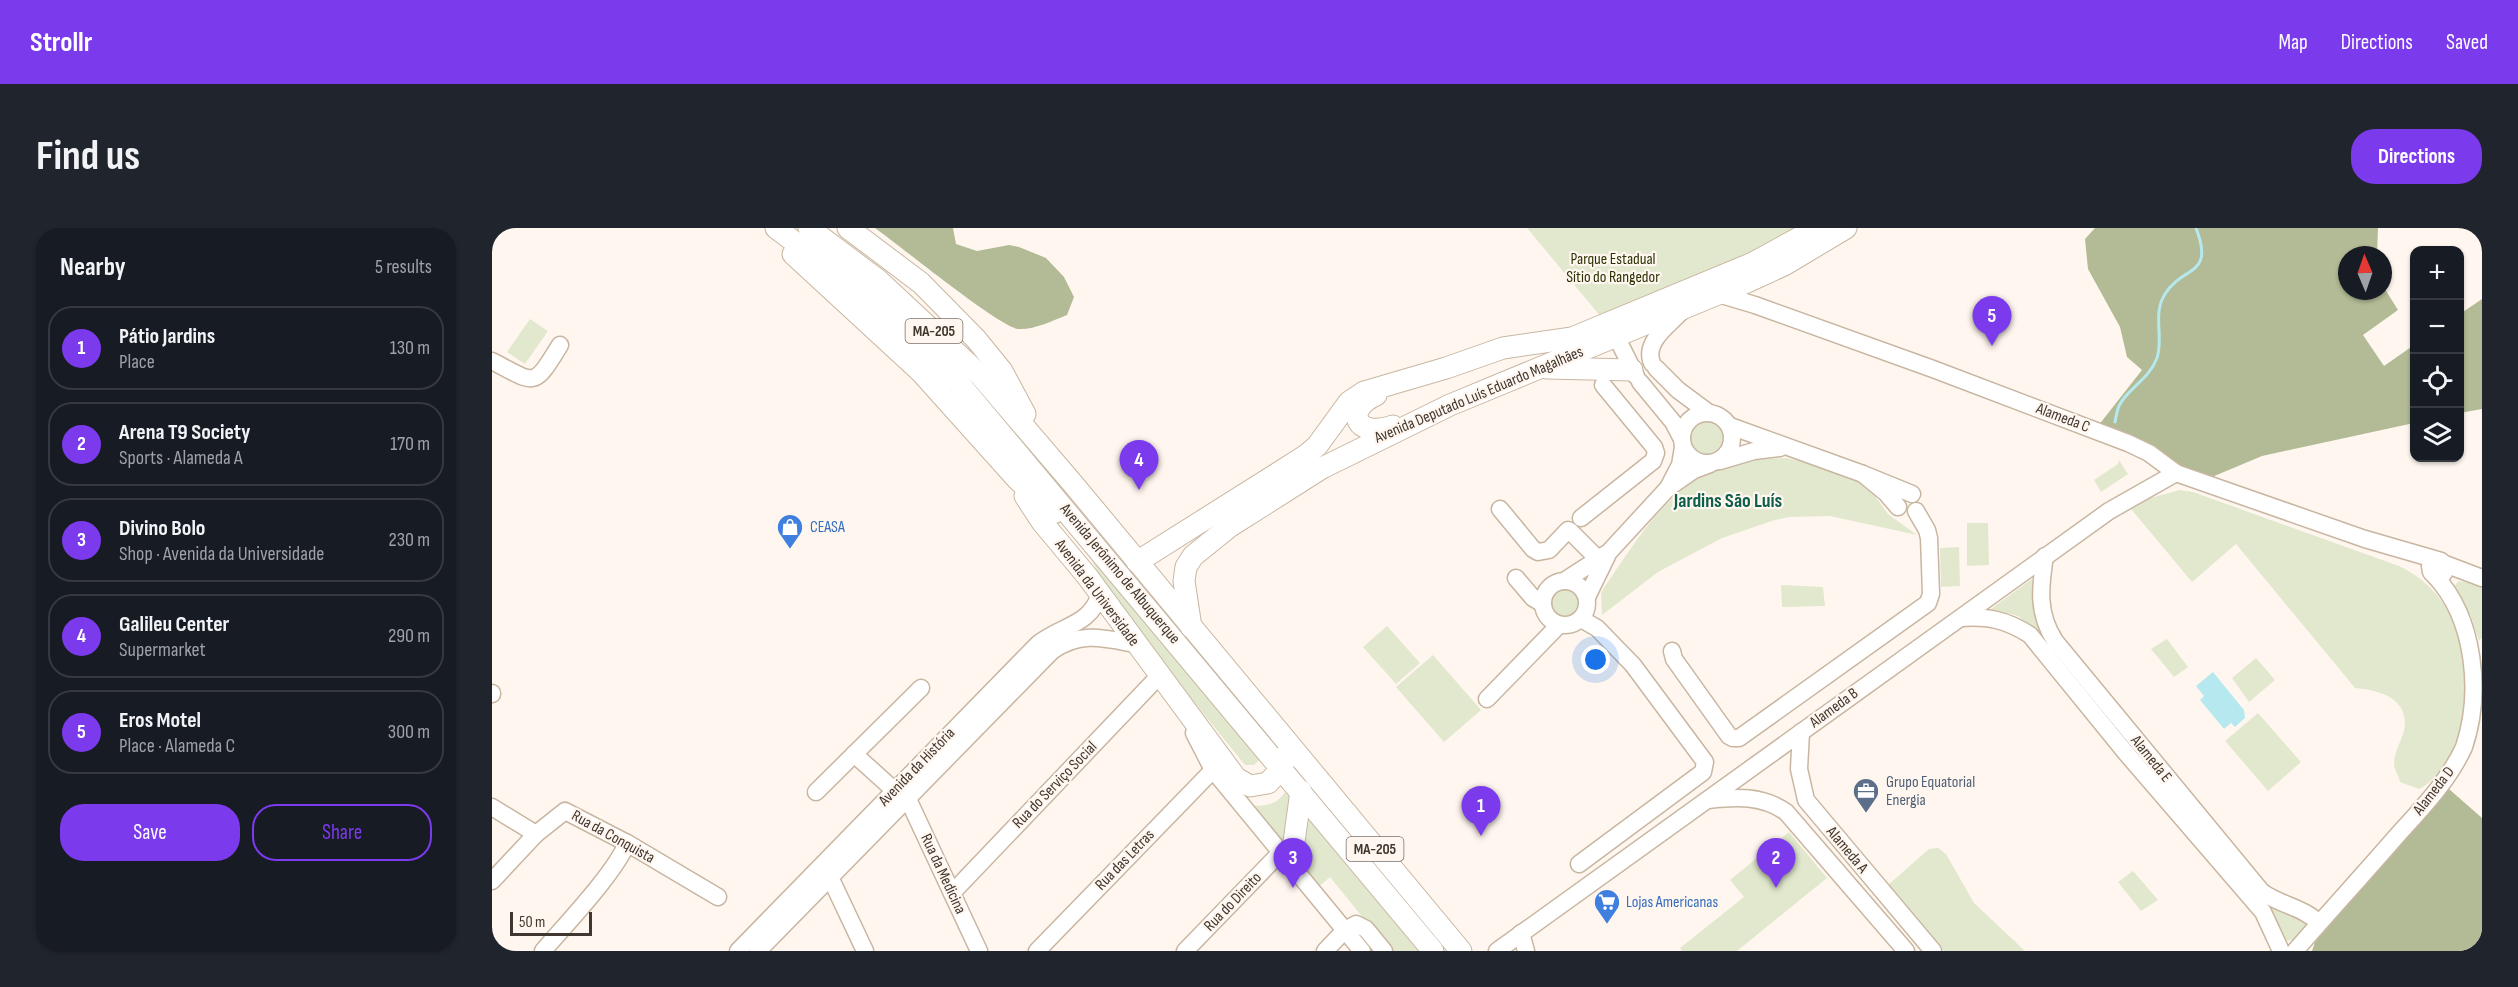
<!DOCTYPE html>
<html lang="en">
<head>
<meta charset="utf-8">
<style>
	:root { --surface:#171b24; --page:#20242c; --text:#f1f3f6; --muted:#9ea1a6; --line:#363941; --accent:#7c3aed }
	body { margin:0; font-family:"Sofia Sans Condensed",sans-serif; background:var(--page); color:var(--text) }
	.controls { position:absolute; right:18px; top:18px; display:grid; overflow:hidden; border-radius:12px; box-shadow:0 2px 4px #0004 }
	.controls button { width:54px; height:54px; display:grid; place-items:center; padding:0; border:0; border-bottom:2px solid var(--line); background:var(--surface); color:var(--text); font:30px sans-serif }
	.compass { position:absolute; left:1846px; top:18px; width:54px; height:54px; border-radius:50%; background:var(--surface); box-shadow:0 2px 4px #0004; rotate:358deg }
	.scale { position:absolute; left:18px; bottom:15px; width:82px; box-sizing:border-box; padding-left:6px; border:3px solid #403830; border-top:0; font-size:16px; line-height:21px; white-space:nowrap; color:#403830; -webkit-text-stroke:4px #fff7ef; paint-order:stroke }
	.you { position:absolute; left:1104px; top:432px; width:21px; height:21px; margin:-15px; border:4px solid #fff; border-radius:50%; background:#1a73e8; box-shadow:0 0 0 9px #1a73e833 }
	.badge { display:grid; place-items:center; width:39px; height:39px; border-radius:50%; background:var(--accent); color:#fff; font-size:20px; font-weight:700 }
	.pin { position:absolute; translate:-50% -50px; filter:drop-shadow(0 2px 3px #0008) }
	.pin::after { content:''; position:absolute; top:32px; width:21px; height:18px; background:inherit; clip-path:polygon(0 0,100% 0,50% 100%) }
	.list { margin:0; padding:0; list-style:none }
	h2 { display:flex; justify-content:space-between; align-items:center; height:78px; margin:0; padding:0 24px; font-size:26px }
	h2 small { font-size:20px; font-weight:400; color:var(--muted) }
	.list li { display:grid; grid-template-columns:39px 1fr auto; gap:18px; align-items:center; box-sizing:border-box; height:84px; margin:0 12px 12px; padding:0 12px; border:2px solid var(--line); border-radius:24px }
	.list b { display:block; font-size:22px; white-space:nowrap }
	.list p { margin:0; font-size:20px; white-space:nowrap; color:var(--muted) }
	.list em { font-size:20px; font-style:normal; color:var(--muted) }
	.actions { display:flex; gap:12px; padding:18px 24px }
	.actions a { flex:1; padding:14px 0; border:2px solid var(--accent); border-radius:24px; text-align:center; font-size:21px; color:var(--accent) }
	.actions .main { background:var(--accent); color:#fff }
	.icon { flex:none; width:33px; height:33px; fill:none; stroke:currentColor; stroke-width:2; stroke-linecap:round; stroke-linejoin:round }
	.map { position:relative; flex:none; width:1990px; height:723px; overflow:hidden; border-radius:24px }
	header { display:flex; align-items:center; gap:36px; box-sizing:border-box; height:84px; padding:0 30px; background:var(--accent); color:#fff }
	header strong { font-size:28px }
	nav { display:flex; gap:33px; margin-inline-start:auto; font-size:21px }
	.intro { display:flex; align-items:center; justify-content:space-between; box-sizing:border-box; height:144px; padding:0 36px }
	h1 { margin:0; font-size:42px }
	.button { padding:15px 27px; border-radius:24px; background:var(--accent); color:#fff; font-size:21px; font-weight:700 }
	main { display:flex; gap:36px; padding:0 36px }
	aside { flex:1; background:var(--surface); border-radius:24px; box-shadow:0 2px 4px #0004 }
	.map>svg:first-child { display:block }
	.green { fill:#e2e8cd }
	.forest { fill:#b2bb95 }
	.water { fill:#b6e9ef }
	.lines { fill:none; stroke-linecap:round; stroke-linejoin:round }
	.stream { stroke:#b6e9ef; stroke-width:3 }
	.minor-casing { stroke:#c8b6a1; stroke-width:19 }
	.major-casing { stroke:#c8b6a1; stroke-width:23 }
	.minor { stroke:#fff; stroke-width:16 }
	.major { stroke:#fff; stroke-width:21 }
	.labels { text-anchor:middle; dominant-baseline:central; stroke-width:4.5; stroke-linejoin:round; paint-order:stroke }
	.shield { fill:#fff7ef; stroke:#797169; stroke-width:1.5 }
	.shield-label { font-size:15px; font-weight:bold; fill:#403830 }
	.park-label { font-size:16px; fill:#2b3103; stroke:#fff7ef }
	.street-label { font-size:16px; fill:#403830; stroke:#fff7ef }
	.shop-label { font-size:16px; fill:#366cbe; stroke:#fff7ef; text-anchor:start }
	.service-label { font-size:16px; fill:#4e5e75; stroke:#fff7ef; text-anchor:start }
	.quarter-label { font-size:20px; font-weight:bold; fill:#0d5f4b; stroke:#fff7ef }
</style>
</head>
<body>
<header>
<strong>Strollr</strong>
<nav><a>Map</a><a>Directions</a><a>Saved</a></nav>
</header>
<div class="intro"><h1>Find us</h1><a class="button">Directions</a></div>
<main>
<aside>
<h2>Nearby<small>5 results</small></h2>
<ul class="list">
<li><span class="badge">1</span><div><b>Pátio Jardins</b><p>Place</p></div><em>130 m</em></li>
<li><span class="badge">2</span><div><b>Arena T9 Society</b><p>Sports · Alameda A</p></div><em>170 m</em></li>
<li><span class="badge">3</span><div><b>Divino Bolo</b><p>Shop · Avenida da Universidade</p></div><em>230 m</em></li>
<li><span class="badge">4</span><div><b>Galileu Center</b><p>Supermarket</p></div><em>290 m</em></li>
<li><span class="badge">5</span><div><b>Eros Motel</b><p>Place · Alameda C</p></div><em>300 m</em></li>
</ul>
<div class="actions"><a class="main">Save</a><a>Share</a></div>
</aside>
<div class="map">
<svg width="1990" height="723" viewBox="0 0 1990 723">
	<rect width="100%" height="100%" fill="#fff7ef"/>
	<g class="green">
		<polygon points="1035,0 1309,0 1264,27 1109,89"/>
		<polygon points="38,91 56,103 33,136 15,124"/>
		<circle cx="1216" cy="210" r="18"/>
		<path d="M1294 230 1330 238 1366 254 1378 261 1396 286 1425 307 1338 288 1297 289 1280 293 1230 310 1166 344 1110 387 1109 365 1113 358C1143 315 1172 264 1222 242 1245 232 1270 231 1294 230Z"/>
		<polygon points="1627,232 1636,246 1609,264 1602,252 1626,236"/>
		<path d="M1688 262 1701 264 1907 338C1976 370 1990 461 1959 524 1951 539 1942 554 1927 561L1908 554C1907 548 1902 541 1902 536 1902 525 1909 513 1912 503 1918 471 1889 462 1863 460L1744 316 1700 354 1639 281 1655 271Z"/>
		<polygon points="1475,295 1496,295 1497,337 1475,338"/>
		<polygon points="1467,319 1468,358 1449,359 1448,320"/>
		<polygon points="597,327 767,532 762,537 753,537 622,375"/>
		<polygon points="1540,351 1541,373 1551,405 1549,407 1526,388 1499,381"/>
		<polygon points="1967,353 1990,357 1990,409 1987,413 1979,388 1962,361 1963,357"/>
		<polygon points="1289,357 1331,359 1333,378 1290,379"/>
		<circle cx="1073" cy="373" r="16"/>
		<polygon points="895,398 928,435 904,456 871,419"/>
		<polygon points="1675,411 1696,439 1682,449 1659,421"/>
		<polygon points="941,427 989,482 952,514 904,459"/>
		<polygon points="1764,430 1783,452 1757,474 1740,450"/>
		<polygon points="1766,485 1809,534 1776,563 1733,513"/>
		<path d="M793 564 797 569 792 619 756 577C771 579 784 578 793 564Z"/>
		<polygon points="817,592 926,723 898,723 838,649 825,660 805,635"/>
		<polygon points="1297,604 1335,650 1245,723 1190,723 1188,720 1252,669 1238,652"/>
		<polygon points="1446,620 1454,626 1482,675 1533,723 1452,723 1396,657 1437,621"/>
		<polygon points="1641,643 1666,672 1649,683 1626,654"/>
		<polygon points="1770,671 1814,692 1814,699 1802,712 1791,713"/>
	</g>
	<g class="forest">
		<path d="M383 0H461L464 16 485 23 517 17 527 19 554 30 572 49 582 69 575 87C560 93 542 102 526 101 506 98 407 17 383 0Z"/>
		<polygon points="1603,0 1886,0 1885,27 1855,27 1855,63 1891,63 1891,58 1906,82 1871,107 1892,138 1922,117 1922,195 1770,228 1720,249 1684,239 1606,198 1650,142 1635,129 1628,99 1596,41 1593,11"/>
		<polygon points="1990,71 1990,181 1968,185 1968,86"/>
		<polygon points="1957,561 1990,590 1990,723 1820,723 1823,714"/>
	</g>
	<polygon class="water" points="1721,444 1752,482 1753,490 1743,499 1739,495 1732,501 1708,472 1712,468 1704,458"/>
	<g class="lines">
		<path class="stream" d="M1623 194C1624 189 1625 181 1628 176 1638 159 1657 151 1665 130 1672 109 1660 86 1673 66 1691 37 1723 49 1704 0"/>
		<g class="minor-casing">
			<g id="minor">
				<polyline points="1226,66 1263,77 1441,141 1636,215 1657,225 1684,245 1873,311 1949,333 1955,340 1949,349 1943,348 1939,344 1938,338 1944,333"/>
				<polyline points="1124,108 1144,148"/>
				<path d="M0 133C44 156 41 161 68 117"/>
				<path d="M1160 135C1151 114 1178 96 1191 82"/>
				<polyline points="1164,140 1186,162 1217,185"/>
				<polyline points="1148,154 1181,194 1190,211"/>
				<circle cx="1215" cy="210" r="25"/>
				<polyline points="1238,198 1371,246"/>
				<polyline points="1191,219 1188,237 1176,260 1202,242 1218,236"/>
				<polyline points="1228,233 1262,223 1288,220"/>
				<polyline points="1406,279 1394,265 1371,246 1420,266"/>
				<polyline points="1008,281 1041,321 1046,324 1057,322 1076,302"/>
				<polyline points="1089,290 1161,233 1164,225 1162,219 1111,157"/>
				<polyline points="1078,303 1107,332"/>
				<path d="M1553 328C1548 360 1545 385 1563 413L1770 664C1788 677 1811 679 1827 695"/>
				<polyline points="1953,336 1990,350"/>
				<polyline points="1024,350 1041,370 1051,376"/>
				<circle cx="1073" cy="375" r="22"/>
				<polyline points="1072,353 1117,324 1176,260"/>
				<polyline points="1095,369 1115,328"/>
				<path d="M1469 390C1496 388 1515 392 1538 407L1634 525 1771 684 1789 723"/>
				<polyline points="1180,423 1182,431 1237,508 1241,510 1247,510 1436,375 1439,366 1437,310 1435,302 1424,283"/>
				<polyline points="0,466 0,465"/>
				<polyline points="995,471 1067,397"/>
				<polyline points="1309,504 1307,541 1314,572 1441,723"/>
				<polyline points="702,505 721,542 870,723"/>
				<polyline points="362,526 402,562"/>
				<polyline points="324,564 429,460"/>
				<polyline points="415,569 487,723"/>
				<path d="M1216 572C1244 569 1270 567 1294 584L1414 723"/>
				<polyline points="0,579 44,606"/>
				<polyline points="1087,636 1211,544 1213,534 1141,437 1105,400 1089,391"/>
				<polyline points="331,642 338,649 373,723"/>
				<polyline points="0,653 44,606 73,583 135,615 226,669"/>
				<polyline points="460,665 667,448"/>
				<polyline points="1029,705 1034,723"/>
				<path d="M51 723C74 696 123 645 135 615"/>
				<path d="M246 723 546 416C570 397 598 398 608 366"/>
				<path d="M266 723 560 423C588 403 612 410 643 416"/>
				<polyline points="545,723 721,542"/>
				<polyline points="693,723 789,624"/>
				<polyline points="833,723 853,702 864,696 874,701 892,723"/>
				<polyline points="1005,723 1617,283 1684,245"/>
				<path d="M1803 723C1836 685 1870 648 1903 610 1928 582 1956 554 1972 519 1990 465 1983 391 1943 348"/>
			</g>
		</g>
		<g class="major-casing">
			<g id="major">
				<polyline points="284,0 367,62 466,154 941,723"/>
				<polyline points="317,0 386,52 488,147 582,257 969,723"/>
				<polyline points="356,0 429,55 484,111 510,143 533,186"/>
				<polyline points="301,26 429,144 525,251 562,285"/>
				<polyline points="1055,140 1140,142"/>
				<path d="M884 167C851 182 864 211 901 198"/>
				<polyline points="533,268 550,294 595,348 744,550 758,558 776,555 790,540 794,527"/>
				<polyline points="645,334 813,228 825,218 857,174 872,164 954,140 1011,120 1080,110 1261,35 1325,0"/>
				<polyline points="699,399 692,353 694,339 701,328 737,299 830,240 958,177 1255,54 1292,37 1354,0"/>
				<polyline points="799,636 809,563"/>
			</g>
		</g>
		<use href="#minor" class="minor"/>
		<use href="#major" class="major"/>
	</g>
	<defs>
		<g id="shop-pin" transform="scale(1.35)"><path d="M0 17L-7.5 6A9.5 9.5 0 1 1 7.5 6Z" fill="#3f7fe0" stroke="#fff7ef"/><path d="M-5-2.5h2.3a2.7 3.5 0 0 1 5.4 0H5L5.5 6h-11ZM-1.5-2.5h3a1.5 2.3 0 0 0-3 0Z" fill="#fff"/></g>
		<g id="office-pin" transform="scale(1.35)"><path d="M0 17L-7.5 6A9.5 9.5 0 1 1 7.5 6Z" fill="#5c6f8a" stroke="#fff7ef"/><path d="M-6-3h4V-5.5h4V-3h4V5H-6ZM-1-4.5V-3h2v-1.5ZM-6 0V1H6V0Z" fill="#fff"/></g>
		<g id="supermarket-pin" transform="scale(1.35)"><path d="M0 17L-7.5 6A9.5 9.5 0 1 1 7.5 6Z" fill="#3f7fe0" stroke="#fff7ef"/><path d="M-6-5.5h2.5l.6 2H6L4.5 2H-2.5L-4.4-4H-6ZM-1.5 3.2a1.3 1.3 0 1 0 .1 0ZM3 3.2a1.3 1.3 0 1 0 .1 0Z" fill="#fff"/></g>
	</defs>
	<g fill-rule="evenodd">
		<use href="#shop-pin" x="298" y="299"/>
		<use href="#office-pin" x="1374" y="563"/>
		<use href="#supermarket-pin" x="1115" y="674"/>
	</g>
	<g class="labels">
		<g class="shield">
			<rect x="413.5" y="91" width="57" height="24" rx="4.5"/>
			<rect x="854.5" y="609" width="57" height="24" rx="4.5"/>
		</g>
		<g class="shield-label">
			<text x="442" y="103">MA-205</text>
			<text x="883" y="621">MA-205</text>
		</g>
		<g class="park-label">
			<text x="1121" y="31">Parque Estadual<tspan x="1121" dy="18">Sítio do Rangedor</tspan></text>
		</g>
		<g class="street-label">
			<text transform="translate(987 167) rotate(-23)">Avenida Deputado Luís Eduardo Magalhães</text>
			<text transform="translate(1571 190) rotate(21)">Alameda C</text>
			<text transform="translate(628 346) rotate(50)">Avenida Jerônimo de Albuquerque</text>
			<text transform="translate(605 365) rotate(53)">Avenida da Universidade</text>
			<text transform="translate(1342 480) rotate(-36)">Alameda B</text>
			<text transform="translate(1659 531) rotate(51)">Alameda E</text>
			<text transform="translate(425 539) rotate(-46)">Avenida da História</text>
			<text transform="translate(563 557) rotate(-46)">Rua do Serviço Social</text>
			<text transform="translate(1942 563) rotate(-52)">Alameda D</text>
			<text transform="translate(121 609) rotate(29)">Rua da Conquista</text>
			<text transform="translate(1355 622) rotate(50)">Alameda A</text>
			<text transform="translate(633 632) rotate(-46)">Rua das Letras</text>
			<text transform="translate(451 646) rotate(65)">Rua da Medicina</text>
			<text transform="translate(741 674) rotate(-46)">Rua do Direito</text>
		</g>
		<g class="shop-label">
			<text x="318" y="299">CEASA</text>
			<text x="1134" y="674">Lojas Americanas</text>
		</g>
		<g class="service-label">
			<text x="1394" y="554">Grupo Equatorial<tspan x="1394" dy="18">Energia</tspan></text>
		</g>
		<g class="quarter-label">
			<text x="1236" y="273">Jardins São Luís</text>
		</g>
	</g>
</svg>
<div class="controls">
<button>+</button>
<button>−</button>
<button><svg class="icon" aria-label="locate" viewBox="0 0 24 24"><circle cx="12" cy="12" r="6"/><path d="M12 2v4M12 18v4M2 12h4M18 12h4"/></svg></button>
<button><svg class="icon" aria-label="layers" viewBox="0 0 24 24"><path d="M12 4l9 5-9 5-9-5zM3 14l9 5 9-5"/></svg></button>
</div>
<svg class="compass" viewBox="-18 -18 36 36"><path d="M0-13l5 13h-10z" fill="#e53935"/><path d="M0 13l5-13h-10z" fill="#9ea1a6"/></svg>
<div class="scale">50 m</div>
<div class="you"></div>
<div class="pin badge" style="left:989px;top:608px">1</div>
<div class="pin badge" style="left:1284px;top:660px">2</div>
<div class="pin badge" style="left:801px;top:660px">3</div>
<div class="pin badge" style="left:647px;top:262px">4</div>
<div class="pin badge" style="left:1500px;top:118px">5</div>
</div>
</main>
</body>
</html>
